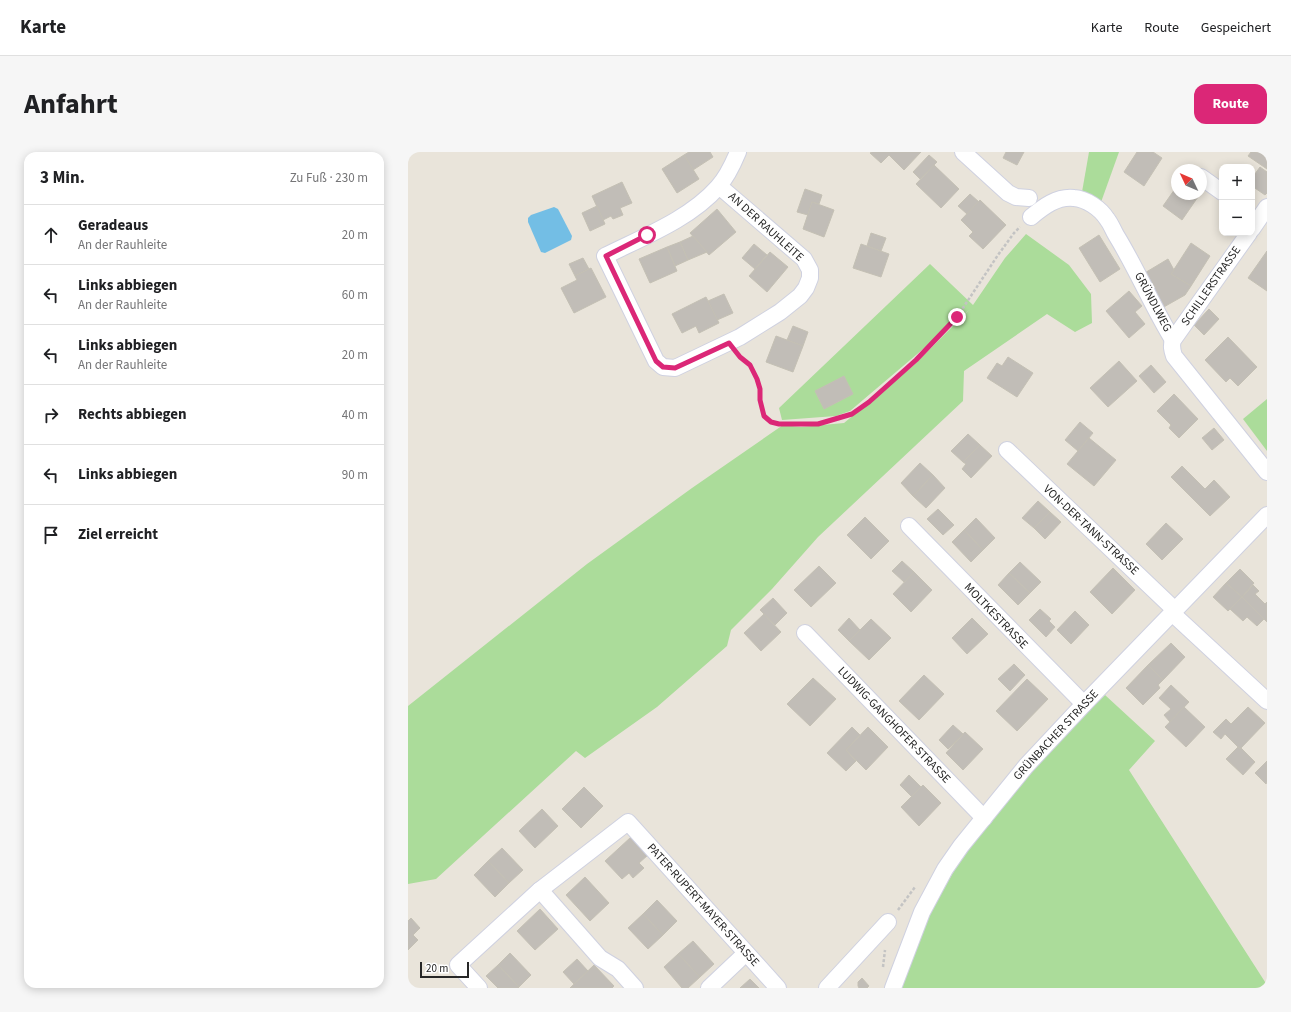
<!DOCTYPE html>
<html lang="de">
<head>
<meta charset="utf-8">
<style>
	:root { --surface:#fff; --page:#f6f6f6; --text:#202124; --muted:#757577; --line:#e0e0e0; --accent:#db2777 }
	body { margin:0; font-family:"Source Sans 3",sans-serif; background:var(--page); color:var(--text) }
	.controls { position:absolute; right:12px; top:12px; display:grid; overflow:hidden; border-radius:8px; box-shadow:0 2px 10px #0003 }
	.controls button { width:36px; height:36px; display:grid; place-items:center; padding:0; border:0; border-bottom:1px solid var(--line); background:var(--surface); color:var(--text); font:20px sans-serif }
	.compass { position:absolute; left:763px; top:12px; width:36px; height:36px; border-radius:50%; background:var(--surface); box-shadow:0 2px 10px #0003; rotate:314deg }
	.scale { position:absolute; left:12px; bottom:10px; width:49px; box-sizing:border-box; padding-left:4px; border:2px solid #272727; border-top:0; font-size:11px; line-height:14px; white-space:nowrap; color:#272727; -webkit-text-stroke:3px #fff; paint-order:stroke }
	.stop { position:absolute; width:12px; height:12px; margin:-9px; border:3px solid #db2777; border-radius:50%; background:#fff }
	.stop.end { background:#db2777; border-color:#fff; box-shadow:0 1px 4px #0008 }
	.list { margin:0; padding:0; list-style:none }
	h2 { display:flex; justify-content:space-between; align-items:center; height:52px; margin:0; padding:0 16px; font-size:17px }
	h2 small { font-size:13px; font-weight:400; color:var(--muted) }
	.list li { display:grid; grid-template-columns:26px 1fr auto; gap:12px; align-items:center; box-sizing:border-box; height:60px; padding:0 16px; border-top:1px solid var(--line) }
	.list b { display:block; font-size:15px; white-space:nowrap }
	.list p { margin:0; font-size:13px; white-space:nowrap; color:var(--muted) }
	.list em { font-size:13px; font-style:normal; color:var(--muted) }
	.icon { flex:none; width:22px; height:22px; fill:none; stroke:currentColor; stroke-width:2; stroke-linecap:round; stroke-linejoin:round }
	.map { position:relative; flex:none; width:859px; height:836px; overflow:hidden; border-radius:12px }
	header { display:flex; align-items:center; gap:24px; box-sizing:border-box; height:56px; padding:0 20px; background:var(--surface); border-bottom:1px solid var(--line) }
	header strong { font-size:19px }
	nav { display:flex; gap:22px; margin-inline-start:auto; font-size:14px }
	.intro { display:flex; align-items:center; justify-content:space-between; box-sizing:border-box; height:96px; padding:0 24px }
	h1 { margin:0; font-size:28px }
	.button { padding:10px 18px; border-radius:12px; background:var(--accent); color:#fff; font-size:14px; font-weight:700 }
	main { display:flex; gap:24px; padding:0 24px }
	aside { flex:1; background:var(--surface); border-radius:12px; box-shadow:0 2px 10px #0003 }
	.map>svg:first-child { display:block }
	.green { fill:#abdc9a }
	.water { fill:#73bee5 }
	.building { fill:#c1bdb7; stroke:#c4c0b4 }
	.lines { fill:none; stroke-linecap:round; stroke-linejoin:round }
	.minor-casing { stroke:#cfd1e0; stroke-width:18 }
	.path { stroke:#c3c3c3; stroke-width:2.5; stroke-dasharray:3 2; stroke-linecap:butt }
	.minor { stroke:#fff; stroke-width:16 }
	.route { stroke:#db2777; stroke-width:5 }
	.labels { text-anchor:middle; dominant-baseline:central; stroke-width:4; stroke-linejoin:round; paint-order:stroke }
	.street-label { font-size:12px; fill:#272727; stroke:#fff }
</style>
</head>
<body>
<header>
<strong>Karte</strong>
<nav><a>Karte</a><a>Route</a><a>Gespeichert</a></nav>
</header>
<div class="intro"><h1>Anfahrt</h1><a class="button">Route</a></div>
<main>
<aside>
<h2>3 Min.<small>Zu Fuß · 230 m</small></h2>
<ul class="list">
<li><svg class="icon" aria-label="ahead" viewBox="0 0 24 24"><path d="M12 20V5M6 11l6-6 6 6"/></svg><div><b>Geradeaus</b><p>An der Rauhleite</p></div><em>20 m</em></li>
<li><svg class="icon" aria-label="left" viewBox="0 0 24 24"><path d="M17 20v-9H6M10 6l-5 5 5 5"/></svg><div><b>Links abbiegen</b><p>An der Rauhleite</p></div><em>60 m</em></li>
<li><svg class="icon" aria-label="left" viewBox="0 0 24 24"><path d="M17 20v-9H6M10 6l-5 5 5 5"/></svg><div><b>Links abbiegen</b><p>An der Rauhleite</p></div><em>20 m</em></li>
<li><svg class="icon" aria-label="right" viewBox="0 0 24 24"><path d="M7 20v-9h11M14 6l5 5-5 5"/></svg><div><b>Rechts abbiegen</b></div><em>40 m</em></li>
<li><svg class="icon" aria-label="left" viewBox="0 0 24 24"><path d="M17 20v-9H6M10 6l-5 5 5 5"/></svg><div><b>Links abbiegen</b></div><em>90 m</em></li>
<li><svg class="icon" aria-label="arrive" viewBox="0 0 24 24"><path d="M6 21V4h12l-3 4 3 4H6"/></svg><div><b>Ziel erreicht</b></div></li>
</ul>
</aside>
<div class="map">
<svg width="859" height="836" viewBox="0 0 859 836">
	<rect width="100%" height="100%" fill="#e9e4da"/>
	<g class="green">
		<polygon points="681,0 711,0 692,53 674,40"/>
		<polygon points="618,82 661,113 683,142 684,171 667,180 639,162 556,219 555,249 410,385 364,437 323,478 319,494 249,555 177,606 168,599 28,727 0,732 0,554 179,412 284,336 375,273 393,275 436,271 506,213 561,158 442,259 428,264 374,268 371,256 522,112 565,153 597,106"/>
		<polygon points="859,247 859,299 835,267"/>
		<polygon points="697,543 747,589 721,618 859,833 859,836 490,836 519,767 551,710 583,666 668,570"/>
	</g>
	<polygon class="water" points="146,55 150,57 164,84 163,88 137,101 133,100 120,70 120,66 123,63"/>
	<g class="building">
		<polygon points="281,0 302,0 305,5 285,18 276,3"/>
		<polygon points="464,0 513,0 496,18 481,3 473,11 462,1"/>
		<polygon points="598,0 616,0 609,13 595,6"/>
		<polygon points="729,0 745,0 754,6 736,34 716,20"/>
		<polygon points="843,0 859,0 859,17 840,4"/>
		<polygon points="276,3 291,27 269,41 254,17"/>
		<polygon points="521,3 529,10 512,27 505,20"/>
		<polygon points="526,13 551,37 533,56 508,32"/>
		<polygon points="852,15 859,20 859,41 857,43 844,34 844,26"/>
		<polygon points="214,30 224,51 212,56 215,63 205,67 203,64 195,68 184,44"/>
		<polygon points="769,34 769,42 792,42 774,68 755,54"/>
		<polygon points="397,37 414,43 411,52 404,50 400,63 389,60"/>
		<polygon points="562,42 571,50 559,62 550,54"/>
		<polygon points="572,48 598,73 575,97 561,84 565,80 553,68"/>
		<polygon points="404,50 426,58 416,85 395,77"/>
		<polygon points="189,54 197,72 182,79 174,61"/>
		<polygon points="309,57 328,80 301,103 282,81"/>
		<polygon points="463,81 478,86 473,99 459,94"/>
		<polygon points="691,83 712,117 692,130 671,96"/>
		<polygon points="285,84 299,100 280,108 272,90"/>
		<polygon points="272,90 280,108 267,114 259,95"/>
		<polygon points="783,91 802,104 783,134 763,122"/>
		<polygon points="346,92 359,103 347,117 334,106"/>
		<polygon points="453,92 481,102 473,125 445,116"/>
		<polygon points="259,95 269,119 242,131 231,107"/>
		<polygon points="859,99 859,139 840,126"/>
		<polygon points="362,100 380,115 359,140 341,124"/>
		<polygon points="175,106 181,117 167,124 161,112"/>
		<polygon points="760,107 766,118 763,122 783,134 777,143 754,156 735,122"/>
		<polygon points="183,116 198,145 166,161 153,136 169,128 167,124"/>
		<polygon points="721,139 734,154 727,160 737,172 721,186 698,159"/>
		<polygon points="316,142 325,161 309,168 300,149"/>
		<polygon points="298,145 311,171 291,181 288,174 274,181 264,162"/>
		<polygon points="801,157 811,167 796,183 786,173"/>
		<polygon points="385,174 400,180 395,194 379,188"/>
		<polygon points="368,184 395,194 385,220 358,210"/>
		<polygon points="820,185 849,215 830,234 822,226 818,230 797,208"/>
		<polygon points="600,205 625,221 609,245 579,226 589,211 594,214"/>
		<polygon points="711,209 729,229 700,255 682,236"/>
		<polygon points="743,213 758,230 746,241 731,224"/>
		<polygon points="436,224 445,242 416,257 407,239"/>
		<polygon points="766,242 790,267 771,286 761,276 763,273 749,259"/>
		<polygon points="672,270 685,281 670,299 657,288"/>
		<polygon points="806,276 816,288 804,298 794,286"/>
		<polygon points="560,282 572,293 555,310 543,299"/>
		<polygon points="681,286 708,308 686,334 659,312"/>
		<polygon points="572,293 584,304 563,326 554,317 558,312 555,310"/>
		<polygon points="512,311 525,323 505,344 493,331"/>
		<polygon points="774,314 797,337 806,328 822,345 802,364 763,325"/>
		<polygon points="525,323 537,336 518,356 505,344"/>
		<polygon points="630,349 642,360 626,376 614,366"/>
		<polygon points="530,357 546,373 535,383 519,367"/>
		<polygon points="642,360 653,370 637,387 626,376"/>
		<polygon points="457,365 481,389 463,407 439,383"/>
		<polygon points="568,366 587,386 575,398 556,378"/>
		<polygon points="758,371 775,387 754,408 738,392"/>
		<polygon points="556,378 575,398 563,410 544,390"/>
		<polygon points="494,409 506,420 496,430 484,419"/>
		<polygon points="612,410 633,430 622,441 601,421"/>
		<polygon points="411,414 428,431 403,455 386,438"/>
		<polygon points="705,416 727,438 704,462 682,440"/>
		<polygon points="832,417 846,431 834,445 818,431"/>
		<polygon points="506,420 524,438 503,460 485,442"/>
		<polygon points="601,421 622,441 610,453 590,433"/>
		<polygon points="818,431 834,445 820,459 805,445"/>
		<polygon points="845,433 851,439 847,442 857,452 859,450 859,470 834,445"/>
		<polygon points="834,445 856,467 849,474 839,465 835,469 822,457"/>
		<polygon points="365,446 379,461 367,473 352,458"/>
		<polygon points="632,457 643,467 641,469 647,475 638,485 621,468"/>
		<polygon points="667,459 681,473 663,492 649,478"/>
		<polygon points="356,462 373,480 353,499 336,481"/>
		<polygon points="441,466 452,478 441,489 430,478"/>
		<polygon points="564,466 580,482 559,502 544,486"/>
		<polygon points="463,467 483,486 461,508 441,489"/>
		<polygon points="763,491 777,505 755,528 740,513"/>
		<polygon points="606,512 617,523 602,539 590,527"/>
		<polygon points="740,513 755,528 750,533 752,536 735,553 718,536"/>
		<polygon points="516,523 536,542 511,568 491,549"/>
		<polygon points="405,526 428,547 402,574 379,552"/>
		<polygon points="619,527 640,547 609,579 588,559"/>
		<polygon points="763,533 781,550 762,570 756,563 763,557 751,546"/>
		<polygon points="776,555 797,575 778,595 757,575"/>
		<polygon points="840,555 857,571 832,597 817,582 813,587 805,580 818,567 823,572"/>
		<polygon points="545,573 555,582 540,597 531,588"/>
		<polygon points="444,575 452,583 438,598 448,609 438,619 419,601"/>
		<polygon points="460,575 480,595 458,618 438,598"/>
		<polygon points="557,580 575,597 555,618 538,601"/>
		<polygon points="830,595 832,597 833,596 847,610 835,623 818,607"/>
		<polygon points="859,609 859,630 858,632 847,621"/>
		<polygon points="501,623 513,635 504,645 492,633"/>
		<polygon points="515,633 533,651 511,674 493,655"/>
		<polygon points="176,635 195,654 173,676 154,657"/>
		<polygon points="134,657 150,674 127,696 111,679"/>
		<polygon points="223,685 240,703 231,711 236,716 225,726 221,721 214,727 197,709"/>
		<polygon points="94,696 115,718 101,731 80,709"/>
		<polygon points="80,709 101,731 87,745 66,723"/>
		<polygon points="177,725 201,751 182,769 158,743"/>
		<polygon points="249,748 269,769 255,783 235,762"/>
		<polygon points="132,757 150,777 127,798 109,779"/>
		<polygon points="235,762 255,783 240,797 220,776"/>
		<polygon points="3,766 12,776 5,783 10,788 0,798 0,769"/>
		<polygon points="285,789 306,812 292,825 270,802"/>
		<polygon points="102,801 123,823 111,835 90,813"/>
		<polygon points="270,802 292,825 280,836 274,836 256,815"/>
		<polygon points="169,807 180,819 166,832 155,820"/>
		<polygon points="90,813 111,835 110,836 90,836 78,824"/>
		<polygon points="186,813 206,834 204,836 162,836"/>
		<polygon points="454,826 461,834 459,836 451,836 450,834 450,830"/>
		<polygon points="342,827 351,836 332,836"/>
	</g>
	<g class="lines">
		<g class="minor-casing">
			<g id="minor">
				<polyline points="555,0 600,41 608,45 621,46"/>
				<polyline points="793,25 814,40"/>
				<path d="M311 34 396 107 402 118V126L398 136 392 144 372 160 332 185 267 216 255 215 248 209 197 104C235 85 282 67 310 35 319 25 325 12 330 0"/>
				<path d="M623 65C635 55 649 44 666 46 678 47 692 56 699 67 703 72 705 78 708 83 729 117 744 154 765 188"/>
				<polyline points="844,77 859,55"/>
				<path d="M841 81 765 188C763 194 764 198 766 204L859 320"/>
				<polyline points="599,298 767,458"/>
				<polyline points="501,374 676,552"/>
				<polyline points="765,462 859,549"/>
				<polyline points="397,481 576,666"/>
				<polyline points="132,738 192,806 210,817 227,836"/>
				<polyline points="71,836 50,813 132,738 220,670 370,836"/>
				<polyline points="301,836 338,801"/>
				<polyline points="419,836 480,770"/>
				<polyline points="485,836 514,760 537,717 553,694 618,614 676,552 859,363"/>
			</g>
		</g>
		<g class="path">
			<polyline points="330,202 343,213 349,227 352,237 352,248 356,263 363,270 371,272 410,272 444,262 461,250 479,235 508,208 549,165 590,103 606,81 612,75"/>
			<polyline points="490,758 507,735"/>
			<polyline points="475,815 477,798"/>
		</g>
		<use href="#minor" class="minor"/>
	</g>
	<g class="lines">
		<polyline class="route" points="239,83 198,104 248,209 255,215 267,216 321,191 332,205 342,213 349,227 352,237 352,248 356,264 363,270 371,272 410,272 444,262 461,250 508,208 549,165"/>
	</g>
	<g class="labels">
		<g class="street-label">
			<text transform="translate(358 75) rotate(42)">AN DER RAUHLEITE</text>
			<text transform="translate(803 134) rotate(-55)">SCHILLERSTRASSE</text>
			<text transform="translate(745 150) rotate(62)">GRÜNDLWEG</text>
			<text transform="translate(683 378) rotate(43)">VON-DER-TANN-STRASSE</text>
			<text transform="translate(588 464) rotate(46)">MOLTKESTRASSE</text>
			<text transform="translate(486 573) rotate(46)">LUDWIG-GANGHOFER-STRASSE</text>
			<text transform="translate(648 583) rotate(-47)">GRÜNBACHER STRASSE</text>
			<text transform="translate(295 753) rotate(48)">PATER-RUPERT-MAYER-STRASSE</text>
		</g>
	</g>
</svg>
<div class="controls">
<button>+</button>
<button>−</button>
</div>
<svg class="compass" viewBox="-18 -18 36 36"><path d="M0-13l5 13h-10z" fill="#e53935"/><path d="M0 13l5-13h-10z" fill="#757577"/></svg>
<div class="scale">20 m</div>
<div class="stop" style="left:239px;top:83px"></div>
<div class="stop end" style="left:549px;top:165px"></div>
</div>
</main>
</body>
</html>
